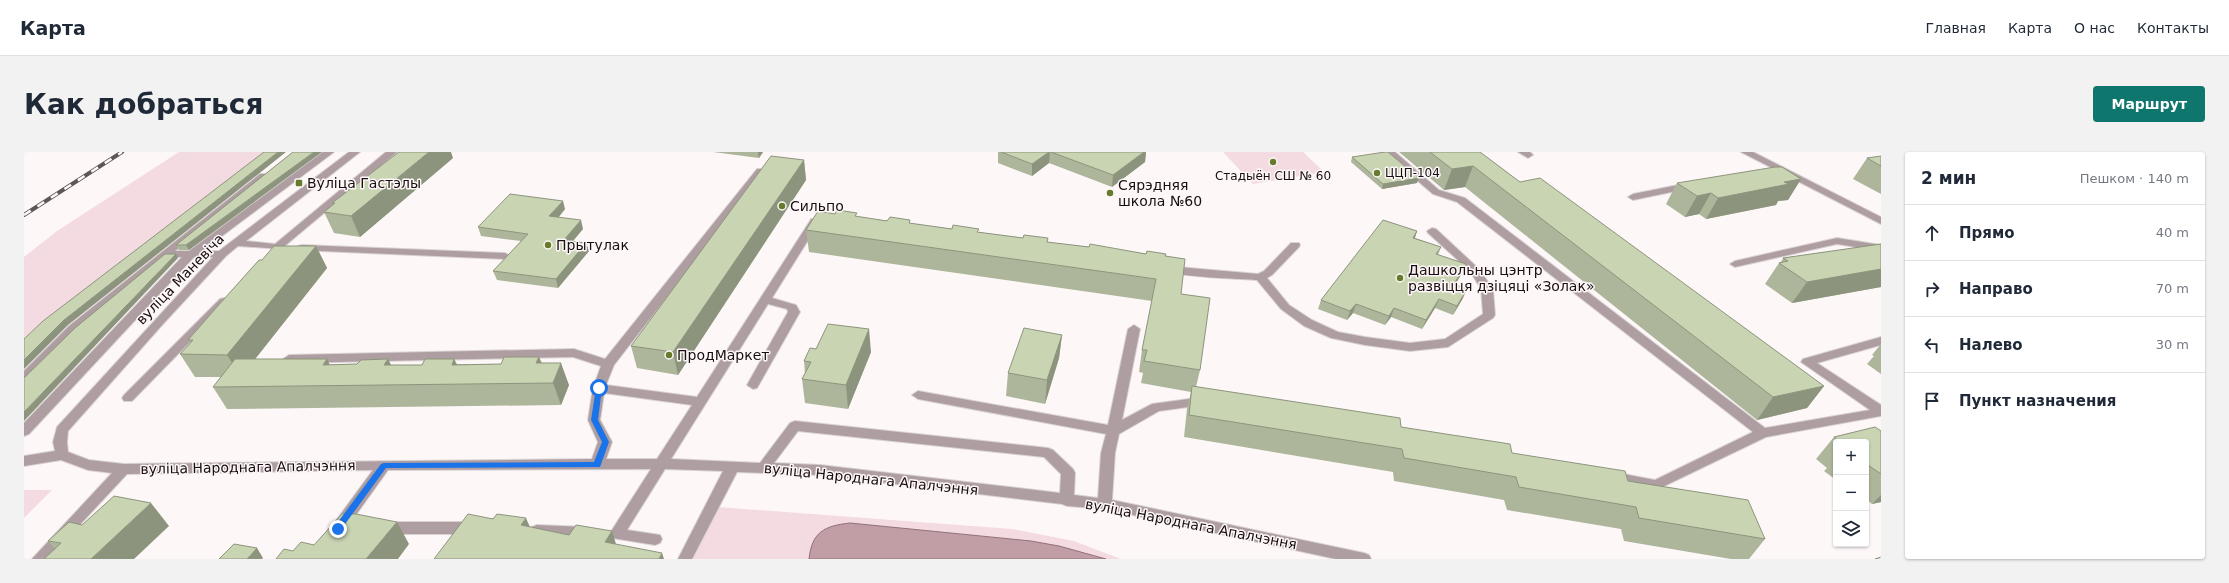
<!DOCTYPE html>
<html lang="ru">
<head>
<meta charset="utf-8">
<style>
	:root { --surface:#fff; --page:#f2f2f3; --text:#1f2937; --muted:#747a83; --line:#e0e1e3; --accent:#0f766e }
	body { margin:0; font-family:"DejaVu Sans",sans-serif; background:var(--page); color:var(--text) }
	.controls { position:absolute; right:12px; bottom:12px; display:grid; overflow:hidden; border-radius:4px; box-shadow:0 1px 3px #0004 }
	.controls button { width:36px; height:36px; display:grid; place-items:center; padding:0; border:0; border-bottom:1px solid var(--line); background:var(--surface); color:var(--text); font:20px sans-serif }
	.stop { position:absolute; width:12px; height:12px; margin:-9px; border:3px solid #1a73e8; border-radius:50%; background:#fff }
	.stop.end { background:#1a73e8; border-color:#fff; box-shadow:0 1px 4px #0008 }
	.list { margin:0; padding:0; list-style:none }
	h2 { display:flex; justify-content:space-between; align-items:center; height:52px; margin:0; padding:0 16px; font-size:17px }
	h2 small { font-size:13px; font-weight:400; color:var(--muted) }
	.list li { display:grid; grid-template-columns:26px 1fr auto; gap:12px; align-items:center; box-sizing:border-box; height:56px; padding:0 16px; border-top:1px solid var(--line) }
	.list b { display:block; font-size:15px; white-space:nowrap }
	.list em { font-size:13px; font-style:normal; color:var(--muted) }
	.icon { flex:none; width:22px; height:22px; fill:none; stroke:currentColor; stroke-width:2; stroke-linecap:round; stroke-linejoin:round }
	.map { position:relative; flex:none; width:1857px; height:407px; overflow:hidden; border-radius:4px }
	header { display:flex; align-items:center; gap:24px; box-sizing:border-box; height:56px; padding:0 20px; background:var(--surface); border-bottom:1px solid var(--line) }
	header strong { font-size:19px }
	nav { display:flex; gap:22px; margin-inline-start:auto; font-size:14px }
	.intro { display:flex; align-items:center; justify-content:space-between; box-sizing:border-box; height:96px; padding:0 24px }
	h1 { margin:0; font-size:28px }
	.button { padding:10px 18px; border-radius:4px; background:var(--accent); color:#fff; font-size:14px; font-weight:700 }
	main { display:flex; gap:24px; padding:0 24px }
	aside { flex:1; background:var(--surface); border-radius:4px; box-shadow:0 1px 3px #0004 }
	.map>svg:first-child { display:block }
	.green { fill:#f4dae1 }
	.water { fill:#c19da6; stroke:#8f7279 }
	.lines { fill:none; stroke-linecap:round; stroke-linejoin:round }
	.minor-casing { stroke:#d9d2d3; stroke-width:2 }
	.minor { fill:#ae9da1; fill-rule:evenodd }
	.rail-casing { stroke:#5f5658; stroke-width:4 }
	.rail { stroke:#fdf7f8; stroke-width:2.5; stroke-dasharray:8; stroke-linecap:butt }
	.wall { fill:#adb69a }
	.shaded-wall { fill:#8d947d }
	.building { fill:#c9d4b3; stroke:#8d947d }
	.route { fill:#1a73e8 }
	.poi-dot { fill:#667b2c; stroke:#fdf7f8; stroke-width:1.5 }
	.labels { text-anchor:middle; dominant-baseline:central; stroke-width:3; stroke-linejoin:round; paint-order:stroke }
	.far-poi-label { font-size:12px; fill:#190e11; stroke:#fdf7f8; text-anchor:start }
	.poi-label { font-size:14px; fill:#190e11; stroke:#fdf7f8; text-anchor:start }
	.street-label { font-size:14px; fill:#190e11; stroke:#fdf7f8 }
</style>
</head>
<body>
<header>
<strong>Карта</strong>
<nav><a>Главная</a><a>Карта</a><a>О нас</a><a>Контакты</a></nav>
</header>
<div class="intro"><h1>Как добраться</h1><a class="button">Маршрут</a></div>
<main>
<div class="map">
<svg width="1857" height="407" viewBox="0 0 1857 407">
	<rect width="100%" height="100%" fill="#fdf7f8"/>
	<g class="green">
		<polygon points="155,0 242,0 0,190 0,105 33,79"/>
		<polygon points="1199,0 1279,0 1300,20 1229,32"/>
		<polygon points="0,338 28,338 0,366"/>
		<polygon points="693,355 988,377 1050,389 1097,407 667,407"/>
	</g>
	<path class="water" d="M826 371 1007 389 1035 394 1082 407H785C788 380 800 374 826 371Z"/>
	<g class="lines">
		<g class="minor-casing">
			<g id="minor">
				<path d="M299 0H310L178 99H195L325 0H336L222 89 251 92 362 0H373L257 97 214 94 202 104 139 172 44 279 43 290 44 300 65 308 100 312 568 307 574 290 564 268 569 236 577 214 549 205 265 211 259 207 265 203 550 197 581 207 733 17H739V21L590 213 582 233 673 245 786 69 787 67H795L796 69 748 146 772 153 776 160 733 236 729 237 723 233 764 160 763 157 744 152 647 307 736 311 766 271 771 269 1024 296 1029 298 1049 317 1051 321 1050 343 1074 346 1077 301 1082 282 894 247 888 243 894 239 1084 273 1104 177 1110 173 1116 177 1098 268 1128 252 1179 245 1185 249 1179 253 1135 259 1095 282 1091 301 1088 348 1340 401 1345 403 1347 407H1312L1081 357 1043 354 1038 352 796 323 713 320 668 407H654L699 319 641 317 603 378 636 383 638 387 636 391 631 393 588 386 586 382 588 378 627 317 364 318 321 378 316 380 311 378 309 374 311 370 349 318 103 322 24 407H8L88 321 64 318 37 308 0 314V304L31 299 29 290 33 275 189 105H170L5 282 0 284V271L158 105H143L53 180 4 229 0 230V219L45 174 236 22H242L244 24 151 99H165ZM580 241 668 253 633 307H582L588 290 576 268ZM774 279 1020 305 1037 322 1036 341 796 313 750 311Z"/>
				<polygon points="1360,0 1371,0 1415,38 1441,46 1741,276 1846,258 1777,210 1779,207 1857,185 1857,193 1793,211 1857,253 1857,264 1742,285 1632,338 1584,329 1582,325 1584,321 1589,320 1631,328 1729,280 1433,50 1409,42"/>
				<polygon points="1494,0 1506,0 1509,3 1504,6"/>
				<polygon points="1717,0 1729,0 1857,65 1857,72"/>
				<polygon points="1664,31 1667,32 1667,36 1609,48 1604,45 1609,42"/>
				<path d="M1408 76 1412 77 1455 117 1469 137 1471 163 1469 166 1424 195 1386 199 1341 193 1307 186 1280 174 1257 157 1233 128C1219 127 1144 125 1138 117L1143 114 1234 122 1240 119 1267 91H1275L1276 93 1275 95 1248 123 1243 126 1265 153 1288 168 1314 180 1341 185 1386 191 1421 187 1459 162 1457 137 1446 119 1404 81 1403 79Z"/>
				<polygon points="1813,86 1857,93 1857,99 1813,92 1711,115 1706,112 1711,109"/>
				<polygon points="278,93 481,101 486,104 481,107 274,98 273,96 274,94"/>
				<polygon points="200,146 204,147 206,149 204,151 108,249 100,249 98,246 100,243 196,147"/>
				<polygon points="361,370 448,370 453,372 455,376 453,380 448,382 361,382 356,380 354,376 356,372"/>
				<polygon points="513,373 562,375 567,377 569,381 567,385 562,387 513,385 508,383 506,379 508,375"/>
			</g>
		</g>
		<use href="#minor" class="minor"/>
		<g class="rail-casing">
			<polyline id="rail" points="0,63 98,0"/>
		</g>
		<use href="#rail" class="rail"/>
	</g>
	<g class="wall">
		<polygon points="269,0 165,98 155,98 152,93"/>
		<polygon points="689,0 739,0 735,6"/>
		<polygon points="974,0 1122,0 1121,10 1088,35 1025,11 1008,24 974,11"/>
		<polygon points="1375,0 1456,0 1496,30 1800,234 1783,256 1733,268 1441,35 1420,38"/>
		<polygon points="1857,4 1857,42 1829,27 1843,6"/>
		<polygon points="1328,5 1393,31 1358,37 1327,10"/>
		<polygon points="429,6 336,85 310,81 300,60 309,53 308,51"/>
		<polygon points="780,8 782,28 654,223 613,216 607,194"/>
		<polygon points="1777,27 1764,48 1754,49 1752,53 1682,67 1675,62 1661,65 1642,52 1653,31"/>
		<polygon points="541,57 535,65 559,77 549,89 562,91 565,99 534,136 473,128 469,119 497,89 457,84 454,75"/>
		<polygon points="811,62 999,86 1024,86 1023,90 1141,104 1157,142 1176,218 1172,235 1377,275 1604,329 1741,387 1725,407 1707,407 1600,389 1597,377 1483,358 1480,348 1370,329 1369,320 1160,285 1163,257 1167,240 1117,231 1119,221 1115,220 1118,198 1128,149 785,100 782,78"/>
		<polygon points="1393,79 1391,86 1417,95 1414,103 1438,121 1431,133 1439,146 1429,163 1411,156 1398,177 1367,165 1361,173 1329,161 1323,168 1294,157 1297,148"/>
		<polygon points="1857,92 1857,135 1768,151 1741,132 1755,111 1757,110 1759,106"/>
		<polygon points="292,94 303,116 231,207 305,213 333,212 364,207 367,213 398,213 430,207 433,212 477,212 515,205 518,211 545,233 537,253 203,257 189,235 197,225 171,225 156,202 166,191 164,188 238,108"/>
		<polygon points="1038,183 1035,206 1021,252 982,244 984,221"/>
		<polygon points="1857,192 1857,222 1843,212 1850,204 1848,203"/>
		<polygon points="792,197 847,200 824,257 781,251 778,227 781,222 780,209"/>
		<polygon points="1857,279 1857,350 1848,352 1842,347 1842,290 1812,290 1812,328 1800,319 1803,316 1792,307 1810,285"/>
		<polygon points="58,373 145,374 31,397 24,389"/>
	</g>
	<g class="shaded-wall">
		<polygon points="254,0 262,0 44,173 0,217 0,208 40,168"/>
		<polygon points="290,0 298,0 165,98 162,93"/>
		<polygon points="405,0 427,0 429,6 336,85 327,64"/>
		<polygon points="734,0 739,0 735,6"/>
		<polygon points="1025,0 1026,0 1025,11 1008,24 1008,12"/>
		<polygon points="1120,0 1122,0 1121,10 1088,35 1089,23"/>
		<polygon points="780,8 782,28 654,223 649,200"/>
		<polygon points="1449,14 1441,35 1420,38 1428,17"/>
		<polygon points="1395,26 1393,31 1358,37 1359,32"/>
		<polygon points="1777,27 1764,48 1754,49 1752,53 1682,67 1694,46 1760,30"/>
		<polygon points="1687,41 1675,62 1661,65 1673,44"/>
		<polygon points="539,49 541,57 528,73 525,64"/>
		<polygon points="557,68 559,77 542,97 540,88"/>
		<polygon points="1393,79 1390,88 1389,86"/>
		<polygon points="562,91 565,99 534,136 532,127"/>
		<polygon points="292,94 303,116 217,225 203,203"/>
		<polygon points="152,102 154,106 0,269 0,260"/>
		<polygon points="1442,112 1438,121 1426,141 1430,132"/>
		<polygon points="1857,117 1857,135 1768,151 1783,130"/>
		<polygon points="1443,137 1439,146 1429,163 1433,154"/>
		<polygon points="1415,147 1411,156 1398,177 1402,168"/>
		<polygon points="1332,152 1329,161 1323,168 1326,159"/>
		<polygon points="1370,156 1367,165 1361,173 1365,164"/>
		<polygon points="845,177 847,200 824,257 822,233"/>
		<polygon points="1038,183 1035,206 1021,252 1023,228"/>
		<polygon points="515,205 523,227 512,211"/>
		<polygon points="303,207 314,230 299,213"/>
		<polygon points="364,207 375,230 360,213"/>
		<polygon points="430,207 440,229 428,213"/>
		<polygon points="537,211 545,233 537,253 529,231"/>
		<polygon points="1800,234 1783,256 1733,268 1749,245"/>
		<polygon points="1857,343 1857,350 1848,352"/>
		<polygon points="127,351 145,374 110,407 67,407"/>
		<polygon points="502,366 512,389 497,373"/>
		<polygon points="373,370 385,392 374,407 342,407"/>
		<polygon points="588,379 595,402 581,390"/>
		<polygon points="233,396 239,406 238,407 223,407"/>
		<polygon points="638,401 640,407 635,407"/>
	</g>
	<g class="building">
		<polygon points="240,0 254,0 40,168 0,208 0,187 19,169"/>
		<polygon points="269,0 290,0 162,93 152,93"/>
		<polygon points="375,0 405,0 327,64 300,60 311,51 308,51"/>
		<polygon points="977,0 1025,0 1008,12"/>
		<polygon points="1027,0 1120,0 1089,23"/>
		<polygon points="1361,0 1364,0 1395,26 1359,32 1328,5"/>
		<polygon points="1406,0 1456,0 1496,30 1516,26 1800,234 1749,245 1449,14 1428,17"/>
		<polygon points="747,4 780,8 649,200 607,194"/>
		<polygon points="1857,4 1857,14 1843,6"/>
		<polygon points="1751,15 1758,15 1777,27 1760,30 1765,32 1694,46 1687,41 1673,44 1653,31"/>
		<polygon points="486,42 539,49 525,64 557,68 540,88 562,91 532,127 469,119 504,82 454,75"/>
		<polygon points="813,58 833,61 831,64 863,69 866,65 886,68 885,71 928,77 929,73 955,77 953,80 999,86 1000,83 1024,86 1023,90 1065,95 1066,92 1122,102 1123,99 1142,102 1141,104 1161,107 1157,142 1186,146 1176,218 1120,209 1123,198 1118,198 1132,127 782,78 794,59 811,62"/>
		<polygon points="1359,68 1393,79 1389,86 1417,95 1412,102 1442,112 1430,132 1443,137 1433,154 1415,147 1402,168 1370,156 1365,164 1332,152 1326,159 1297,148"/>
		<polygon points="1857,92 1857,117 1783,130 1755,111 1764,109 1759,106"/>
		<polygon points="250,94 292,94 203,203 156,202 169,188 164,188 192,156 235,108 238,108"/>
		<polygon points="141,102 152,102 0,260 0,225 1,225 51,176"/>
		<polygon points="804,172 845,177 822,233 778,227 787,210 780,209 786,196 792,197"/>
		<polygon points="1000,176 1038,183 1023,228 984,221"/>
		<polygon points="480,205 515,205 512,211 537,211 529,231 189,235 211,207 303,207 299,213 333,212 337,208 364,207 360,213 398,213 401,207 430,207 428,213 477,212"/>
		<polygon points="1168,234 1376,266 1377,275 1486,292 1488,301 1601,319 1604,329 1724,348 1741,387 1615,366 1612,355 1495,335 1492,325 1380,306 1378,297 1165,263"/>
		<polygon points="1851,275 1857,279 1857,322 1844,313 1842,313 1842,290 1816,290 1810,285"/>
		<polygon points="90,344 127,351 67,407 20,407 37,391 24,389 45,370 58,373"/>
		<polygon points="318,362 332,362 373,370 342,407 252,407 260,397 269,399 277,390 290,393"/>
		<polygon points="444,362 469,367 473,362 502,366 497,373 545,383 552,373 588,379 581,390 638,401 635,407 410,407"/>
		<polygon points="210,392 233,396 223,407 195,407"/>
		<polygon points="1857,405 1857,407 1851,407"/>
	</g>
	<polygon class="route" points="575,234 578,236 574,268 585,290 576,315 362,316 316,379 311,379 311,374 357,312 360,311 570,310 578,290 567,268 572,236"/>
	<g class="poi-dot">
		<circle cx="1249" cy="10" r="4"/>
		<circle cx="1353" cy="21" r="4"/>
		<rect x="271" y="27" width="8" height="8" rx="2"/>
		<circle cx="1086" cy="41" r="4"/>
		<circle cx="758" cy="54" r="4"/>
		<circle cx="524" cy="93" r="4"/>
		<circle cx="1376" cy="126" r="4"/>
		<circle cx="645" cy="203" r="4"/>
	</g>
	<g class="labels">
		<g class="far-poi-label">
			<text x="1361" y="21">ЦЦП-104</text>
			<text x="1249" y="24" text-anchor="middle">Стадыён СШ № 60</text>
		</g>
		<g class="poi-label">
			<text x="283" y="31">Вуліца Гастэлы</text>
			<text x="1094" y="33">Сярэдняя<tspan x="1094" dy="16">школа №60</tspan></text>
			<text x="766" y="54">Сильпо</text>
			<text x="532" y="93">Прытулак</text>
			<text x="1384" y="118">Дашкольны цэнтр<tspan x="1384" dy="16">развіцця дзіцяці «Золак»</tspan></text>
			<text x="653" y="203">ПродМаркет</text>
		</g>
		<g class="street-label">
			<text transform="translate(156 127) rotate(-46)">вуліца Маневіча</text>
			<text transform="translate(224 315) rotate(-1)">вуліца Народнага Апалчэння</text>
			<text transform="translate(847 327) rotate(6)">вуліца Народнага Апалчэння</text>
			<text transform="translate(1167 372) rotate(11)">вуліца Народнага Апалчэння</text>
		</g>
	</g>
</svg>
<div class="controls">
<button>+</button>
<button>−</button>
<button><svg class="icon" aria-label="layers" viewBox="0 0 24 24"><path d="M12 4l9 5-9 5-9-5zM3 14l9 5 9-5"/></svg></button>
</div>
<div class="stop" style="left:575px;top:236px"></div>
<div class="stop end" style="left:314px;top:377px"></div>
</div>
<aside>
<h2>2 мин<small>Пешком · 140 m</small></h2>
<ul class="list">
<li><svg class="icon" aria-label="ahead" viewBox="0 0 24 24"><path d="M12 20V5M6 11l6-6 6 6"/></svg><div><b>Прямо</b></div><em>40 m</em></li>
<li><svg class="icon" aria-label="right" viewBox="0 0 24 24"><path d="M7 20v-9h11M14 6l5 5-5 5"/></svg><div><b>Направо</b></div><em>70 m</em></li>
<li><svg class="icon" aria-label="left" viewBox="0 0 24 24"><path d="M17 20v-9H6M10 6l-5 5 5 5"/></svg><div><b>Налево</b></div><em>30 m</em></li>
<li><svg class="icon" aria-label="arrive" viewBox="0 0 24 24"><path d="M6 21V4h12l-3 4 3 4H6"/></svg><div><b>Пункт назначения</b></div></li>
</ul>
</aside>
</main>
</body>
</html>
